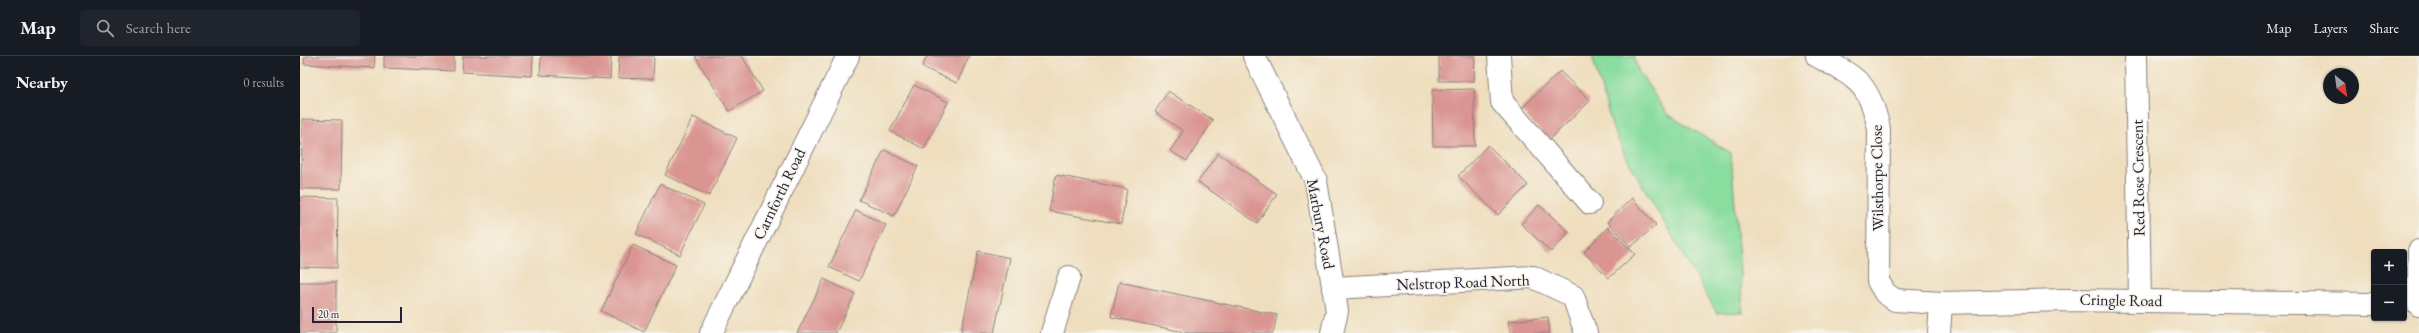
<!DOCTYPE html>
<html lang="en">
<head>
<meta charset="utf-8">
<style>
	:root { --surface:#171b24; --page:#20242c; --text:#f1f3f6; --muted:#9ea1a6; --line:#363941 }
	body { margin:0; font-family:"EB Garamond",serif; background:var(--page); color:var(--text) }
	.controls { position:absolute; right:12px; bottom:12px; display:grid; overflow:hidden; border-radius:4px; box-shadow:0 1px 3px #0004 }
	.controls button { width:36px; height:36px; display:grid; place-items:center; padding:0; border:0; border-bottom:1px solid var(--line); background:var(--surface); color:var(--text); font:20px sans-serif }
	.compass { position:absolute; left:2023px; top:12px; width:36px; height:36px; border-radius:50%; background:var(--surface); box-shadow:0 1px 3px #0004; rotate:151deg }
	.scale { position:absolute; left:12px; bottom:10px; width:90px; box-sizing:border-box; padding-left:4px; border:2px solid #22223b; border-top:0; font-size:11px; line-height:14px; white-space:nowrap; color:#22223b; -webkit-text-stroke:3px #f7f3e8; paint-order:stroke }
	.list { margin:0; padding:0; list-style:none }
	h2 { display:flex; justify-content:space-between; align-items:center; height:52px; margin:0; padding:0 16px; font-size:17px }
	h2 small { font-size:13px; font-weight:400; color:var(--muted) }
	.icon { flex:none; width:22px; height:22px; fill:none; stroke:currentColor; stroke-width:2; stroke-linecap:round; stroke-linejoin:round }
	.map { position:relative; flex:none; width:2119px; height:277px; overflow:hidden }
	header { display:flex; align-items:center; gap:24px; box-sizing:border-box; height:56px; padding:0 20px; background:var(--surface); border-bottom:1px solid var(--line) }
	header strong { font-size:19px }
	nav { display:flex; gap:22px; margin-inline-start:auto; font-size:14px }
	.search { width:280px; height:36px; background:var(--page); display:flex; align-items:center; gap:10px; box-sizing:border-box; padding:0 14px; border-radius:4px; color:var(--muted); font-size:15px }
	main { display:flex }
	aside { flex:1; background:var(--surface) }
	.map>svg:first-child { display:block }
	.green { fill:#89dd9f; stroke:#56806d }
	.building { fill:#da9492 }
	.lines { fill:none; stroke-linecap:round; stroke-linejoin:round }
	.minor-casing { stroke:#88807c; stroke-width:24 }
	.minor { stroke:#fff; stroke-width:22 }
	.labels { text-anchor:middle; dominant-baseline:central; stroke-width:3; stroke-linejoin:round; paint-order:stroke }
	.street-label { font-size:16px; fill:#22223b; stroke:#f7f3e8 }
</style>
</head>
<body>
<header>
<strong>Map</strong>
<div class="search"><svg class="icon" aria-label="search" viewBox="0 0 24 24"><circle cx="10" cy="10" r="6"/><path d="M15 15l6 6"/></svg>Search here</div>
<nav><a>Map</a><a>Layers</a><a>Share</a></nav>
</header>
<main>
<aside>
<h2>Nearby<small>0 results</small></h2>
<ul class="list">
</ul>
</aside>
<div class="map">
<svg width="2119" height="277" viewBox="0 0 2119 277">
	<rect width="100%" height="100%" fill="#f7f3e8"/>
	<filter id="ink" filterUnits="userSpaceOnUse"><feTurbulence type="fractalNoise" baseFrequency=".025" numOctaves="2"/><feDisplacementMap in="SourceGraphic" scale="8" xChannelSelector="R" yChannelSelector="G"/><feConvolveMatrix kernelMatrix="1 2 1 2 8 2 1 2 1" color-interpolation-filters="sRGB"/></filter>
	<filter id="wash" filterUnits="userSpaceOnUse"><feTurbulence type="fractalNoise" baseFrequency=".012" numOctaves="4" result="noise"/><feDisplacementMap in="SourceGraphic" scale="16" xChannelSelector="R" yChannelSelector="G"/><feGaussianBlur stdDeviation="0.9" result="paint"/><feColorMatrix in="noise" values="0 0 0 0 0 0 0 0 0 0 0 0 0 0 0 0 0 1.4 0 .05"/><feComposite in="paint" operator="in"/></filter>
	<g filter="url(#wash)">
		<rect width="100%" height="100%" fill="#efdebe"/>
		<polygon class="green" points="1292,0 1334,0 1338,14 1367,58 1431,97 1443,256 1417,257 1326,101 1313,73"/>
		<g id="blocks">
			<g class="building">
				<polygon points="5,0 75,0 74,12 4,8"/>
				<polygon points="84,0 154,0 154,15 84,12"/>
				<polygon points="163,0 233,0 232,20 162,16"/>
				<polygon points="241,0 311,0 310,23 240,19"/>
				<polygon points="319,0 354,0 353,23 318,22"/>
				<polygon points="395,0 442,0 463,35 429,55"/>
				<polygon points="627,0 669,0 657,27 622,11"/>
				<polygon points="1139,0 1175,0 1174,25 1139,25"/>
				<polygon points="1260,15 1290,45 1249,84 1220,54"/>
				<polygon points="614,29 648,46 624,93 590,75"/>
				<polygon points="1174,33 1175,90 1133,90 1132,34"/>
				<polygon points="868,35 913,64 887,105 870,95 883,75 855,56"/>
				<polygon points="393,61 437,82 409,140 365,119"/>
				<polygon points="2,63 42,64 41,133 1,133"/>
				<polygon points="1188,89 1228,129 1198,159 1158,120"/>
				<polygon points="584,94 618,110 594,160 559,144"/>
				<polygon points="918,97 977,138 957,167 898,126"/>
				<polygon points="756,119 827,133 821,168 749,155"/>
				<polygon points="360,128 404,149 380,199 336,178"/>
				<polygon points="0,141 38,142 37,212 0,211"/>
				<polygon points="1332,142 1356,169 1331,191 1307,166"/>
				<polygon points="1239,149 1269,176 1251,196 1221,168"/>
				<polygon points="556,154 586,169 559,225 529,211"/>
				<polygon points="1308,171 1335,198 1309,222 1284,196"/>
				<polygon points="333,189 376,209 344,276 301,255"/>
				<polygon points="678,195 710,202 694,277 661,277"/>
				<polygon points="524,223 555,238 536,277 497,277"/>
				<rect x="0" y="226" width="36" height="51"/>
				<polygon points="819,226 977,259 973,277 889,277 811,261"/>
				<polygon points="1248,261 1250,277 1210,277 1208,265"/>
			</g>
		</g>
	</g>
	<g filter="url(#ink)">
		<use href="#blocks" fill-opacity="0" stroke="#88807c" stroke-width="1"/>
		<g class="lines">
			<g class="minor-casing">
				<g id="minor">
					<polyline points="954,0 1016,125 1037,255 1032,277"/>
					<polyline points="1199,0 1202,46 1290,147"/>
					<path d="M1517 0C1557 22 1569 26 1579 73L1578 225 1585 237 1595 244 1641 247 1765 244 2074 248"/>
					<polyline points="1836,0 1840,245"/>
					<polyline points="1033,232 1233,221 1273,240 1286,277"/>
					<polyline points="2119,249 2119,195"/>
					<polyline points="411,277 548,0"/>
					<polyline points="752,277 769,221"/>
					<polyline points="1639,277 1641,247"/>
				</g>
			</g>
			<use href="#minor" class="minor"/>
		</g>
	</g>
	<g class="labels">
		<g class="street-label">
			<text transform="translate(1577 122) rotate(-91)">Wilsthorpe Close</text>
			<text transform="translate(1838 122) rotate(-91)">Red Rose Crescent</text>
			<text transform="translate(479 138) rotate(-64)">Carnforth Road</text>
			<text transform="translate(1021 168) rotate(79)">Marbury Road</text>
			<text transform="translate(1163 226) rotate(-2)">Nelstrop Road North</text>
			<text transform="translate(1821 244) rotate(1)">Cringle Road</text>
		</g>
	</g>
</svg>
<div class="controls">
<button>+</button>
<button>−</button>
</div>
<svg class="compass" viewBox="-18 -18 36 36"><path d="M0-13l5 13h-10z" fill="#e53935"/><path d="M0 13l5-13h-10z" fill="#9ea1a6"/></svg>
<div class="scale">20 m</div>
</div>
</main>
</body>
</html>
